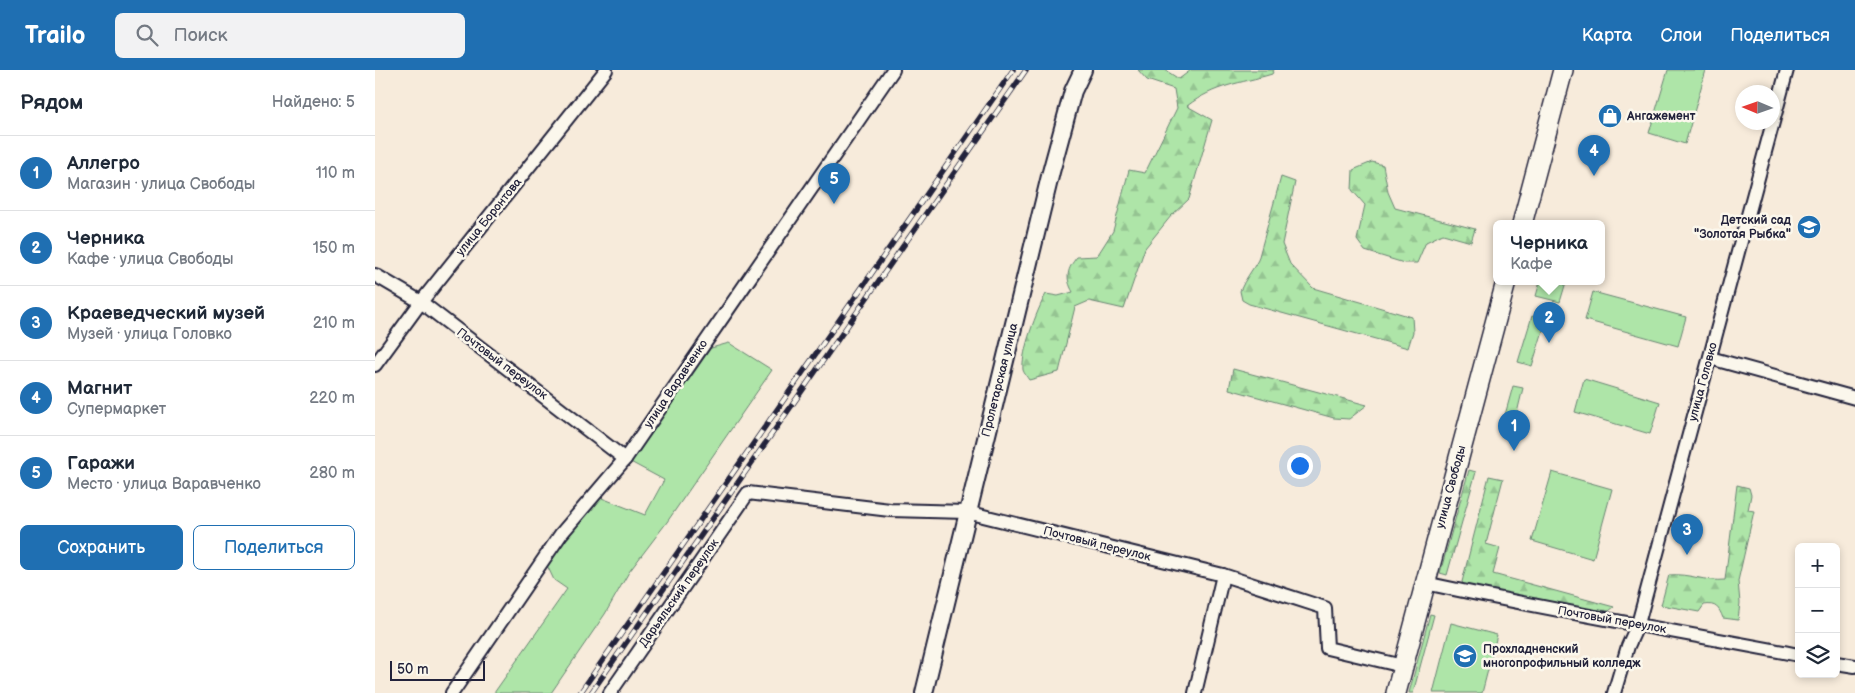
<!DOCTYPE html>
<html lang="ru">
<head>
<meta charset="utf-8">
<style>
	:root { --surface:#fff; --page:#f2f2f3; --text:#1f2937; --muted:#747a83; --line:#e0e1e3; --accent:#1f6fb2 }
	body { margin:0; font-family:"Balsamiq Sans",sans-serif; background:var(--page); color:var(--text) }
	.controls { position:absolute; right:15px; bottom:15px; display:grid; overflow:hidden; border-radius:8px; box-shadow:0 2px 8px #0003 }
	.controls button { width:45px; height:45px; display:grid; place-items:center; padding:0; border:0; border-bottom:1px solid var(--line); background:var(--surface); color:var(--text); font:25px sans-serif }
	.compass { position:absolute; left:1360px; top:15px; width:45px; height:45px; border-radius:50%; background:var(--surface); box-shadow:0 2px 8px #0003; rotate:272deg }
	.scale { position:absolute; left:15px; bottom:12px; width:95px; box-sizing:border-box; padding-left:5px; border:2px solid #22223b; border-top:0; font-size:14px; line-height:18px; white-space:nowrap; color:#22223b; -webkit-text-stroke:4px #fbf7ec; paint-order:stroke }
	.you { position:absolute; left:924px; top:395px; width:18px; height:18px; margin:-12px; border:4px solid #fff; border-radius:50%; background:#1a73e8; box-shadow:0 0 0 8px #1a73e833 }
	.badge { display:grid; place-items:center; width:32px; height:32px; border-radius:50%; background:var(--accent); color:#fff; font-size:16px; font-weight:700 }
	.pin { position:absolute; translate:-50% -41px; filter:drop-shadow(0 1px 2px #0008) }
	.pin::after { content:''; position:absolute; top:26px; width:18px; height:15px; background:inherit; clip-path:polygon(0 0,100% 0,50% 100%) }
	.popup { position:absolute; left:1118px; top:150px; width:112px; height:65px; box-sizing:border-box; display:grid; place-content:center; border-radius:8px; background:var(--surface); filter:drop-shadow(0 1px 4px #0005); font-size:16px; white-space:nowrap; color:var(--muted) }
	.popup b { font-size:19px; color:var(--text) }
	.popup::after { content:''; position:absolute; left:50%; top:100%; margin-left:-10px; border:10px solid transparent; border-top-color:var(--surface) }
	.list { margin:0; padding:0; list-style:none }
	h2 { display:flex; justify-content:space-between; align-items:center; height:65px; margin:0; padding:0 20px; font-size:21px }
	h2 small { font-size:16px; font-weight:400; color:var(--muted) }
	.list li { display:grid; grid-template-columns:32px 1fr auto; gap:15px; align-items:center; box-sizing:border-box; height:75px; padding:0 20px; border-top:1px solid var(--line) }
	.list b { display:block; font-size:19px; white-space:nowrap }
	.list p { margin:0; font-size:16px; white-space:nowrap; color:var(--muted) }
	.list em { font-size:16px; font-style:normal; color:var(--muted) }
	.actions { display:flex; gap:10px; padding:15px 20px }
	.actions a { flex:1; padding:11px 0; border:1px solid var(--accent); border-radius:8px; text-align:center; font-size:18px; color:var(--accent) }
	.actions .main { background:var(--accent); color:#fff }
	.icon { flex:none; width:28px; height:28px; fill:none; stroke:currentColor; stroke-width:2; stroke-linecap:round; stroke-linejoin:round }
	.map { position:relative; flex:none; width:1480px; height:623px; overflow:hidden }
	header { display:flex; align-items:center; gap:30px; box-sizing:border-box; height:70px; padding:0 25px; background:var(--accent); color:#fff }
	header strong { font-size:24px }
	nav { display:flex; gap:28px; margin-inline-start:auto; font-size:18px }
	.search { width:350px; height:45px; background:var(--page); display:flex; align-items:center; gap:12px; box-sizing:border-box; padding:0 18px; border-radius:8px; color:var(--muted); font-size:19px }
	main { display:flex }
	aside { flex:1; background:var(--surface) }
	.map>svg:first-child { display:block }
	.grass { fill:#aee5a8; stroke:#688472 }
	.forest { fill:url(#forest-firs); stroke:#688472 }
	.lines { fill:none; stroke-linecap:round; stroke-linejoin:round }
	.minor-casing { stroke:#22223b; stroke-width:16 }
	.tertiary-casing { stroke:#22223b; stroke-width:20 }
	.secondary-casing { stroke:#22223b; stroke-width:22 }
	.minor { stroke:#fbf7ec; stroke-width:12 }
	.tertiary { stroke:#fbf7ec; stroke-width:16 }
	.secondary { stroke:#fbf7ec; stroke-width:19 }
	.rail-casing { stroke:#22223b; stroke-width:5.5 }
	.rail { stroke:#fbf7ec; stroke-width:4; stroke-dasharray:11; stroke-linecap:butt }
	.labels { text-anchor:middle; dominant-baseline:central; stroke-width:5; stroke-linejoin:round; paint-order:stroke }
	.poi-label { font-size:12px; font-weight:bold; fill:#22223b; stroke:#fbf7ec; text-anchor:start }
	.street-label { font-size:12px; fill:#22223b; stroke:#fbf7ec }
</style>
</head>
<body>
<header>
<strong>Trailo</strong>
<div class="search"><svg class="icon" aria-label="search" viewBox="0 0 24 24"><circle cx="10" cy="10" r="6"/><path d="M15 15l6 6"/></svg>Поиск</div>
<nav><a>Карта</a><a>Слои</a><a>Поделиться</a></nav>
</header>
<main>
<aside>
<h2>Рядом<small>Найдено: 5</small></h2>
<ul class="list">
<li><span class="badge">1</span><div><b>Аллегро</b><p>Магазин · улица Свободы</p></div><em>110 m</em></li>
<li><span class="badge">2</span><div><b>Черника</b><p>Кафе · улица Свободы</p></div><em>150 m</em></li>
<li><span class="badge">3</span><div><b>Краеведческий музей</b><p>Музей · улица Головко</p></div><em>210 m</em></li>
<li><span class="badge">4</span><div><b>Магнит</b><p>Супермаркет</p></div><em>220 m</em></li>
<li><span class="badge">5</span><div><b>Гаражи</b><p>Место · улица Варавченко</p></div><em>280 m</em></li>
</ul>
<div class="actions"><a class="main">Сохранить</a><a>Поделиться</a></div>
</aside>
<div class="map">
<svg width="1480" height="623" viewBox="0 0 1480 623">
	<defs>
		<pattern id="forest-firs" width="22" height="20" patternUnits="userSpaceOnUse" patternTransform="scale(1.25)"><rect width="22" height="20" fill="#aee5a8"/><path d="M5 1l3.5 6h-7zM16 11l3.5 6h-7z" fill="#95c492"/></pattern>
	</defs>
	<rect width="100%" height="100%" fill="#f7ebdb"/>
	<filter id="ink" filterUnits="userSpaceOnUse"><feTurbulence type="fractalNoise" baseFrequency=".02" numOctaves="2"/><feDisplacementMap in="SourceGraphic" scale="10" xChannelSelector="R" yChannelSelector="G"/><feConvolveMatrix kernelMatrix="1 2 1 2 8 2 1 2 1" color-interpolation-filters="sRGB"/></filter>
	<g filter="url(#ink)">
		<g class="grass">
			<polygon points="1293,0 1331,0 1310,74 1274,63"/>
			<polygon points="1165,212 1191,212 1185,232 1161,226"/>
			<polygon points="1218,222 1311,247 1303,276 1210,250"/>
			<polygon points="1157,246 1171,251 1157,296 1143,292"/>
			<polygon points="354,273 397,300 292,452 254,502 230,544 176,623 119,623 192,519 179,510 169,489 219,425 270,445 289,410 250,389 322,282"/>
			<polygon points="1209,309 1285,332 1275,364 1200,342"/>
			<polygon points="1138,316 1148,318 1141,347 1130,345"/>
			<polygon points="1177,402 1237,419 1218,489 1157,471"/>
			<polygon points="1055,544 1059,545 1038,623 1034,623"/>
			<polygon points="1076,553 1122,565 1107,623 1058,623"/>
		</g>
		<g class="forest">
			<path d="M763 0H790L804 9 816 0H899L897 4C864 14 841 14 812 36L837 50 814 129 796 146 770 178 749 239 714 231 700 237 684 302 654 310C652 307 649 303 648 300 646 282 662 240 671 224L683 226 698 222C690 208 692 199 702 187L722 186 738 161 754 100 770 103 802 38 799 19 772 10Z"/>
			<polygon points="997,92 1008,95 1013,122 1020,138 1100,159 1096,172 1068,164 1051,172 1042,193 1029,193 990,181 982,170 990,135 977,120 978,100"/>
			<path d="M906 107 920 112 907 174 915 194 938 218 1037 247 1038 262 1033 278 874 234 867 230 865 221C870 209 877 201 883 190Z"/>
			<polygon points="858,299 992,335 974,349 959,348 854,319"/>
			<polygon points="1094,400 1101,402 1072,505 1065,503"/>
			<polygon points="1114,406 1128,409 1111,474 1125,478 1118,504 1239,537 1234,541 1171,534 1089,515 1087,512"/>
			<path d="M1362 415 1374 418 1376 425 1373 440 1379 441 1363 511 1365 533 1363 550 1348 548C1344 538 1341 533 1329 535L1324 542 1286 535 1294 505C1314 503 1330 512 1350 510Z"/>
		</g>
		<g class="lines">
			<g class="minor-casing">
				<g id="minor">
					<polyline points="0,205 46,232 250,389"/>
					<polyline points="1335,288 1480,328"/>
					<polyline points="0,295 46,232 231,0"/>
					<path d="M1050 513C1174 540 1299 561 1424 585"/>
					<polyline points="1461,593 1480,596"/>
					<polyline points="77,623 186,464 250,389 518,0"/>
					<polyline points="235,623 373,423 515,440 592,442 848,505 950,538 952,578 1028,596"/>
					<polyline points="820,623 848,505"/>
					<polyline points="1239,623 1253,576 1263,554 1412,0"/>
				</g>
			</g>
			<g class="tertiary-casing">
				<polyline id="tertiary" points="549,623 676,102 698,21 708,0"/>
			</g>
			<g class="secondary-casing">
				<g id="secondary">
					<polyline points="1147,154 1188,0"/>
					<polyline points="1021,623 1131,212"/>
				</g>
			</g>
			<use href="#minor" class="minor"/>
			<use href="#tertiary" class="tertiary"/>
			<use href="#secondary" class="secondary"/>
			<g class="rail-casing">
				<g id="rail">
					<polyline points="205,623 638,0"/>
					<polyline points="216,623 651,0"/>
				</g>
			</g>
			<use href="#rail" class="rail"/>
		</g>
	</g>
	<defs>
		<g id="shop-disc" transform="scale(1.25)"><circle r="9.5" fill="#1f6fb2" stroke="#fbf7ec"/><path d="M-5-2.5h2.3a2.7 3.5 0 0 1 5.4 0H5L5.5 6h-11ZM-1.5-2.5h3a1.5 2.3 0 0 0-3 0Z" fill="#fff"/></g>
		<g id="school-disc" transform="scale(1.25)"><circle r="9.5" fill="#1f6fb2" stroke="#fbf7ec"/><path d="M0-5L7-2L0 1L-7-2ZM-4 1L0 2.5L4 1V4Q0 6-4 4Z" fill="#fff"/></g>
		<g id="university-disc" transform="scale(1.25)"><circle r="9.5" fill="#1f6fb2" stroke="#fbf7ec"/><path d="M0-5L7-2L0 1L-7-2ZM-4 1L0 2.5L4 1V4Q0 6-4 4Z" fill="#fff"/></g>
	</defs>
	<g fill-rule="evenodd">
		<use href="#shop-disc" x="1235" y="46"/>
		<use href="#school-disc" x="1434" y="157"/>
		<use href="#university-disc" x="1090" y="586"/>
	</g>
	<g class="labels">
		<g class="poi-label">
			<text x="1252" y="46">Ангажемент</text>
			<text x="1416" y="150" text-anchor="end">Детский сад<tspan x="1416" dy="14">"Золотая Рыбка"</tspan></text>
			<text x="1108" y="579">Прохладненский<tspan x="1108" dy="14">многопрофильный колледж</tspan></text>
		</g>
		<g class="street-label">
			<text transform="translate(114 147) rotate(-51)">улица Боронтова</text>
			<text transform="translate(127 294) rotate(37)">Почтовый переулок</text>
			<text transform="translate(625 310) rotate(-76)">Пролетарская улица</text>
			<text transform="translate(1328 312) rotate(-75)">улица Головко</text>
			<text transform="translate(301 314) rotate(-56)">улица Варавченко</text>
			<text transform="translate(1076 417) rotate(-75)">улица Свободы</text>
			<text transform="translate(722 474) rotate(14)">Почтовый переулок</text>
			<text transform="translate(304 523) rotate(-55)">Дарьяльский переулок</text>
			<text transform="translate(1237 550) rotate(10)">Почтовый переулок</text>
		</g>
	</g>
</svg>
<div class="controls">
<button>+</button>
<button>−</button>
<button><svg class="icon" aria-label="layers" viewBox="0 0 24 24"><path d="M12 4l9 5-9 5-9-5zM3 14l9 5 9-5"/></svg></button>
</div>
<svg class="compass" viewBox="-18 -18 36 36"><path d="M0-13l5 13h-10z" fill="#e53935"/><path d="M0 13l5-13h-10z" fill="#747a83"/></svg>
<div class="scale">50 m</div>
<div class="you"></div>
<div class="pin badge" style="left:1139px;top:381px">1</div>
<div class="pin badge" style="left:1174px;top:273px">2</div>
<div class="popup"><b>Черника</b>Кафе</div>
<div class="pin badge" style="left:1312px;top:485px">3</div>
<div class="pin badge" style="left:1219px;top:106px">4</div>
<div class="pin badge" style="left:459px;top:134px">5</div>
</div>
</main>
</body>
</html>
